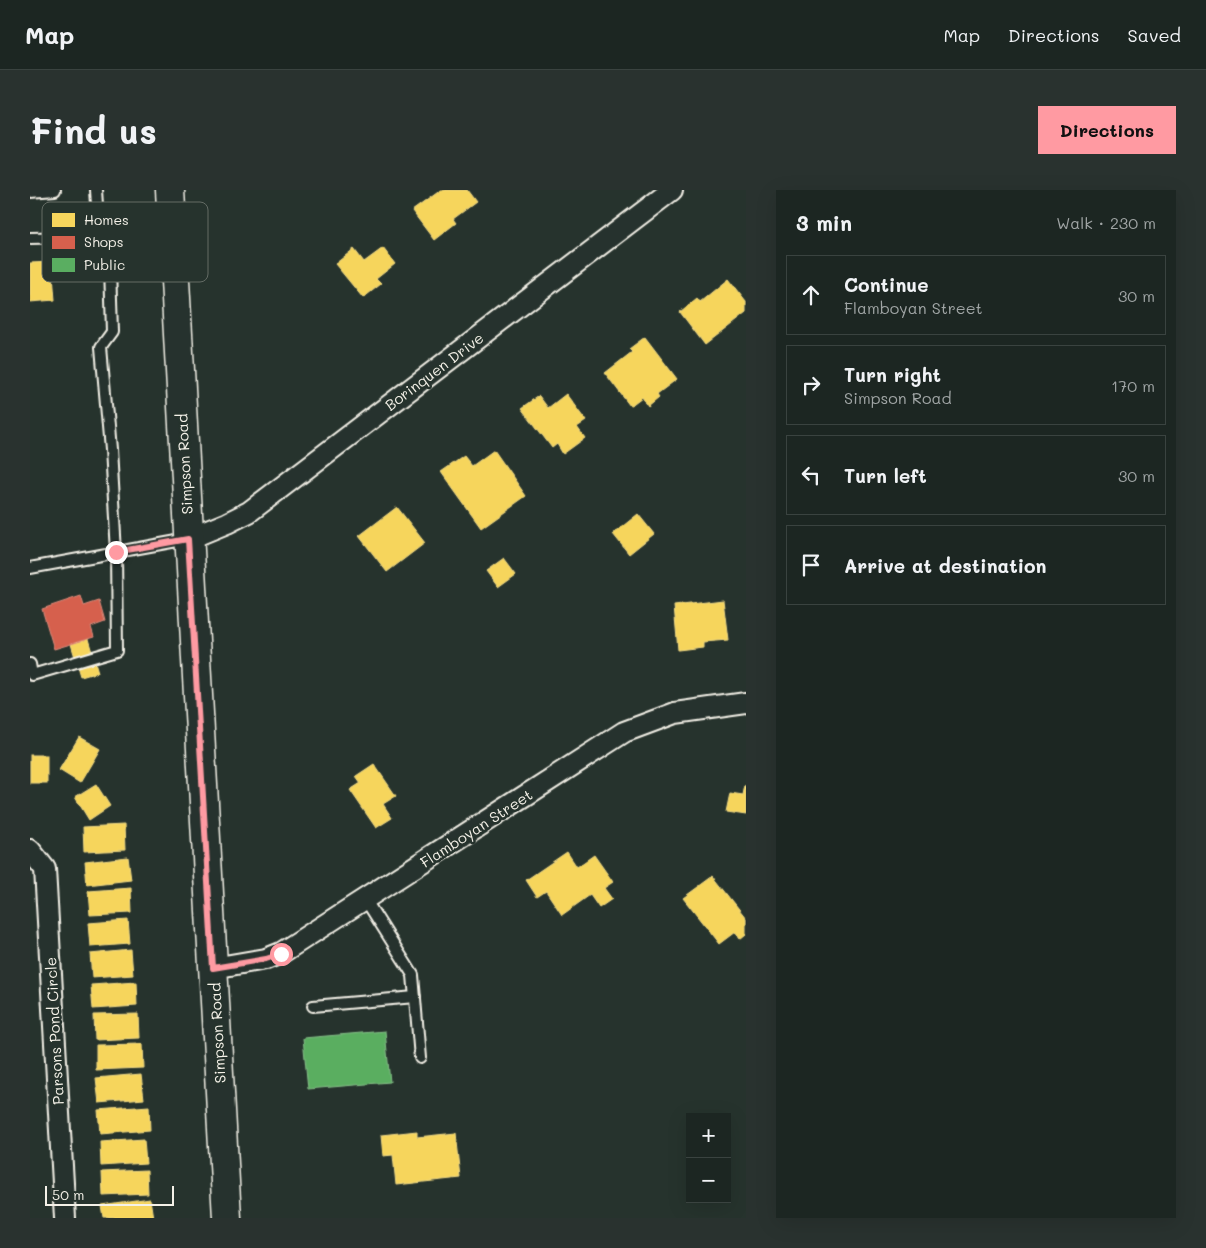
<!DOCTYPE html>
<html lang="en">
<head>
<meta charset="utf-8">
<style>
	:root { --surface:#1c2622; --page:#29322f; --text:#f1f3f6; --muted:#a0a5a5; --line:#3a4340; --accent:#ff9aa2 }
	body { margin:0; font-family:Mali,sans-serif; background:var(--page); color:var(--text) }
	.controls { position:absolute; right:15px; bottom:15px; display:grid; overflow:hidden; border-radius:0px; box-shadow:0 5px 20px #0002 }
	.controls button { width:45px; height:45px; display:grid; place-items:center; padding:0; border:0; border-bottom:1px solid var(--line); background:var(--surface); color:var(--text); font:25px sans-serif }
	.scale { position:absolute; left:15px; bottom:12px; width:129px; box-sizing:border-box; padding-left:5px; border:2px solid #f4f1e8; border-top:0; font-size:14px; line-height:18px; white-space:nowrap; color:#f4f1e8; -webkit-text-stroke:4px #26332d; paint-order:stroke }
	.stop { position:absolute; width:15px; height:15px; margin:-11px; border:4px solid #ff9aa2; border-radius:50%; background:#fff }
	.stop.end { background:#ff9aa2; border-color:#fff; box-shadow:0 1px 5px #0008 }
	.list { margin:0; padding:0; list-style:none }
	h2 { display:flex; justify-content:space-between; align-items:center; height:65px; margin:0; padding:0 20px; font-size:21px }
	h2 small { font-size:16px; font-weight:400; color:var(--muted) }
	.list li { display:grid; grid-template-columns:32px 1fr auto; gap:15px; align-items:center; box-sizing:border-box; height:80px; margin:0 10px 10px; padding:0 10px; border:1px solid var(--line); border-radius:0px }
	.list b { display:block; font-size:19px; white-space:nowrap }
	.list p { margin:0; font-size:16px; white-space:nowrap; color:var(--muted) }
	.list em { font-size:16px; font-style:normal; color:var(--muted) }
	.icon { flex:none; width:28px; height:28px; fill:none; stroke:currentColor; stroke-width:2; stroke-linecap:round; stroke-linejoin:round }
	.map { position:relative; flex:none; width:716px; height:1028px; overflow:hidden; border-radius:0px }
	header { display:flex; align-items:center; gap:30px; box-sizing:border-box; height:70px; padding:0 25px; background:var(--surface); border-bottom:1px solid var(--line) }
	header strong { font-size:24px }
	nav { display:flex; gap:28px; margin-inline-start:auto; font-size:18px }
	.intro { display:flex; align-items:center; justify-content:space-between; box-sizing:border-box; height:120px; padding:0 30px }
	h1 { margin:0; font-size:35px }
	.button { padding:12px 22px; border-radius:0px; background:var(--accent); color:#111; font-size:18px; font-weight:700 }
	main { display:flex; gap:30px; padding:0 30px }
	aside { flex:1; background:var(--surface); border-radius:0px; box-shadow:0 5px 20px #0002 }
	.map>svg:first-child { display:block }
	.homes { fill:#f6d55c; stroke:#f5dd86 }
	.shops { fill:#d6604d; stroke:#df8c7c }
	.public { fill:#5aae61; stroke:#88c28a }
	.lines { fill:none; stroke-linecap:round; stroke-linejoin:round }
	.service-casing { stroke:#f4f1e8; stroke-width:14 }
	.minor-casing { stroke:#f4f1e8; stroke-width:24 }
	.secondary-casing { stroke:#f4f1e8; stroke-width:31 }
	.service { stroke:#26332d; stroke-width:10 }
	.minor { stroke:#26332d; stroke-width:20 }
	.secondary { stroke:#26332d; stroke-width:28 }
	.route { stroke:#ff9aa2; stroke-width:6 }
	.labels { text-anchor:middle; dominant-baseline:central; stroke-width:5; stroke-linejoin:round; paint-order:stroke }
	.street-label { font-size:15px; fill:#f4f1e8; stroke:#26332d }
	.key { fill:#26332d; stroke:#646c65; stroke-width:1 }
	.key-label { font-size:14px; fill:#f4f1e8 }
</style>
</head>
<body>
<header>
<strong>Map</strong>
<nav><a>Map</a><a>Directions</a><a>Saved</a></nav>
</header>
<div class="intro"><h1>Find us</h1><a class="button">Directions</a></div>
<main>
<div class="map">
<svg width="716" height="1028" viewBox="0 0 716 1028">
	<rect width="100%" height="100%" fill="#26332d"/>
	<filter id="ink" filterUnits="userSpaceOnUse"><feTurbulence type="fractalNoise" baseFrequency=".02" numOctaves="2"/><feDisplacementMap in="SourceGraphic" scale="10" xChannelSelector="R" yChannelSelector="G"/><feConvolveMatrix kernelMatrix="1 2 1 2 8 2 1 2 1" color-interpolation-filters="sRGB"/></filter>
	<g filter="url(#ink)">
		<g class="homes">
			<polygon points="411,0 437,0 446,12 423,29 426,33 404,50 382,21"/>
			<polygon points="353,58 365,74 346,89 351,94 333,108 305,74 324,59 334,72"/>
			<polygon points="22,72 25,110 0,112 0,73"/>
			<polygon points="698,89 716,112 716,123 675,155 650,122 667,108 670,112"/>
			<polygon points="615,147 647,189 627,204 629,207 618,216 612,207 600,216 575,183 602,162 599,159"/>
			<polygon points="536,204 556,231 547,237 555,248 533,264 527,254 522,258 492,218 509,206 518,218"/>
			<polygon points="464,260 496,306 451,338 411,282 434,266 442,276"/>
			<polygon points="367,317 395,353 357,382 329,346"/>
			<polygon points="608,324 624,344 599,364 583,344"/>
			<polygon points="474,368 486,384 468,397 456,381"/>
			<polygon points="693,410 698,450 673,452 673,457 648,460 644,416"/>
			<polygon points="58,449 68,482 51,487 41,454"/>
			<polygon points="49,547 70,559 50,593 29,580"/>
			<rect x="0" y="565" width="17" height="28"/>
			<polygon points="344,574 366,606 353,614 362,628 346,638 320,600 331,593 326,586"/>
			<polygon points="66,594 80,616 59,630 45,607"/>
			<polygon points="715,595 716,596 716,625 696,622 700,603 713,605"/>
			<polygon points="94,635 95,660 54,662 53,637"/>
			<polygon points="537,662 547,677 564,665 583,692 574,698 582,709 569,718 560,705 532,725 516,701 507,707 496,690"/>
			<polygon points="98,667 101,690 57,695 55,672"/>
			<polygon points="683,686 716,728 716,744 710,749 705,742 689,754 653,708"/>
			<polygon points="101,698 102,723 60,725 58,701"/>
			<polygon points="98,730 100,754 60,757 58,733"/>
			<polygon points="101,760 103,785 62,788 60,764"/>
			<polygon points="106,792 107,816 63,819 61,795"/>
			<polygon points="108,824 109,848 65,850 64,825"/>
			<polygon points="112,854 113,878 66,880 66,855"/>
			<polygon points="111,884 114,909 69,913 66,888"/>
			<polygon points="119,916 120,940 70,944 68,920"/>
			<polygon points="387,941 387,947 426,943 431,988 366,995 363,965 353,966 351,945"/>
			<polygon points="114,949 116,973 71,976 70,952"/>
			<polygon points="117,980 118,1004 73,1006 72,982"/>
			<polygon points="120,1009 123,1028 74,1028 72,1016"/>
		</g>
		<polygon class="shops" points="51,406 54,416 69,411 75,432 61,437 64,447 24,459 12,419"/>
		<polygon class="public" points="355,841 360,892 278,899 273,848"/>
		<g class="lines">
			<g class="service-casing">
				<g id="service">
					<polyline points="0,2 25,0"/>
					<polyline points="72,43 140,37"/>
					<polyline points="0,48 44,47 69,44 66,0"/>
					<polyline points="0,378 158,349"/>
					<polyline points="0,474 2,485 87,460 86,362 80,260 71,157 82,142 79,43"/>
					<polyline points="335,709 383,785 390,868"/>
					<polyline points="283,816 385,807"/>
				</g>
			</g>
			<g class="minor-casing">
				<g id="minor">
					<polyline points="158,349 197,333 219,322 642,0"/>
					<polyline points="0,660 15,679 35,1028"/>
					<polyline points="183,778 236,769 251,763 594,542 645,523 716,513"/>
				</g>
			</g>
			<g class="secondary-casing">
				<polyline id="secondary" points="140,0 197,1028"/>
			</g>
			<use href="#service" class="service"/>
			<use href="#minor" class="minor"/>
			<use href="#secondary" class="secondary"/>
		</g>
	</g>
	<g class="lines" filter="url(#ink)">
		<polyline class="route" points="86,362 158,349 183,778 236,769 251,764"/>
	</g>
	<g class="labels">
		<g class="street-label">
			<text transform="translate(404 181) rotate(-37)">Borinquen Drive</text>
			<text transform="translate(154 274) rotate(-93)">Simpson Road</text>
			<text transform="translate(446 638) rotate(-33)">Flamboyan Street</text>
			<text transform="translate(24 841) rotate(-93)">Parsons Pond Circle</text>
			<text transform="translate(187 843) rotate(-93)">Simpson Road</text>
		</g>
	</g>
	<rect x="12" y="12" width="166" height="80" rx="8" class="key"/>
	<rect x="22" y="23" width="23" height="14" fill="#f6d55c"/>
	<rect x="22" y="46" width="23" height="13" fill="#d6604d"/>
	<rect x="22" y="68" width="23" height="14" fill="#5aae61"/>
	<g class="key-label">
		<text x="54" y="35">Homes</text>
		<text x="54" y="57">Shops</text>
		<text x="54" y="80">Public</text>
	</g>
</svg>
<div class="controls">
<button>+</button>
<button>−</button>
</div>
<div class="scale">50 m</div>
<div class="stop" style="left:251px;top:764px"></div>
<div class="stop end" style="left:86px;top:362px"></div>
</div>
<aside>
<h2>3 min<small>Walk · 230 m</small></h2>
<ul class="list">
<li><svg class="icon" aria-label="ahead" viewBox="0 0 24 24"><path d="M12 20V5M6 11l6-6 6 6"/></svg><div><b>Continue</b><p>Flamboyan Street</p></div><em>30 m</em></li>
<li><svg class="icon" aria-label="right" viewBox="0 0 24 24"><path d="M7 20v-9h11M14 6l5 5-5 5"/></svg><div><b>Turn right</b><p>Simpson Road</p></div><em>170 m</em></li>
<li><svg class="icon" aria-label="left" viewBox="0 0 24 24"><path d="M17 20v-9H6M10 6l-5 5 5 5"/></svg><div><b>Turn left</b></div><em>30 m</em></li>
<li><svg class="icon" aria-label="arrive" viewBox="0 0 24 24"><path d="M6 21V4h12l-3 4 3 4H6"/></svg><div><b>Arrive at destination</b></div></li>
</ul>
</aside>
</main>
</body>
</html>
